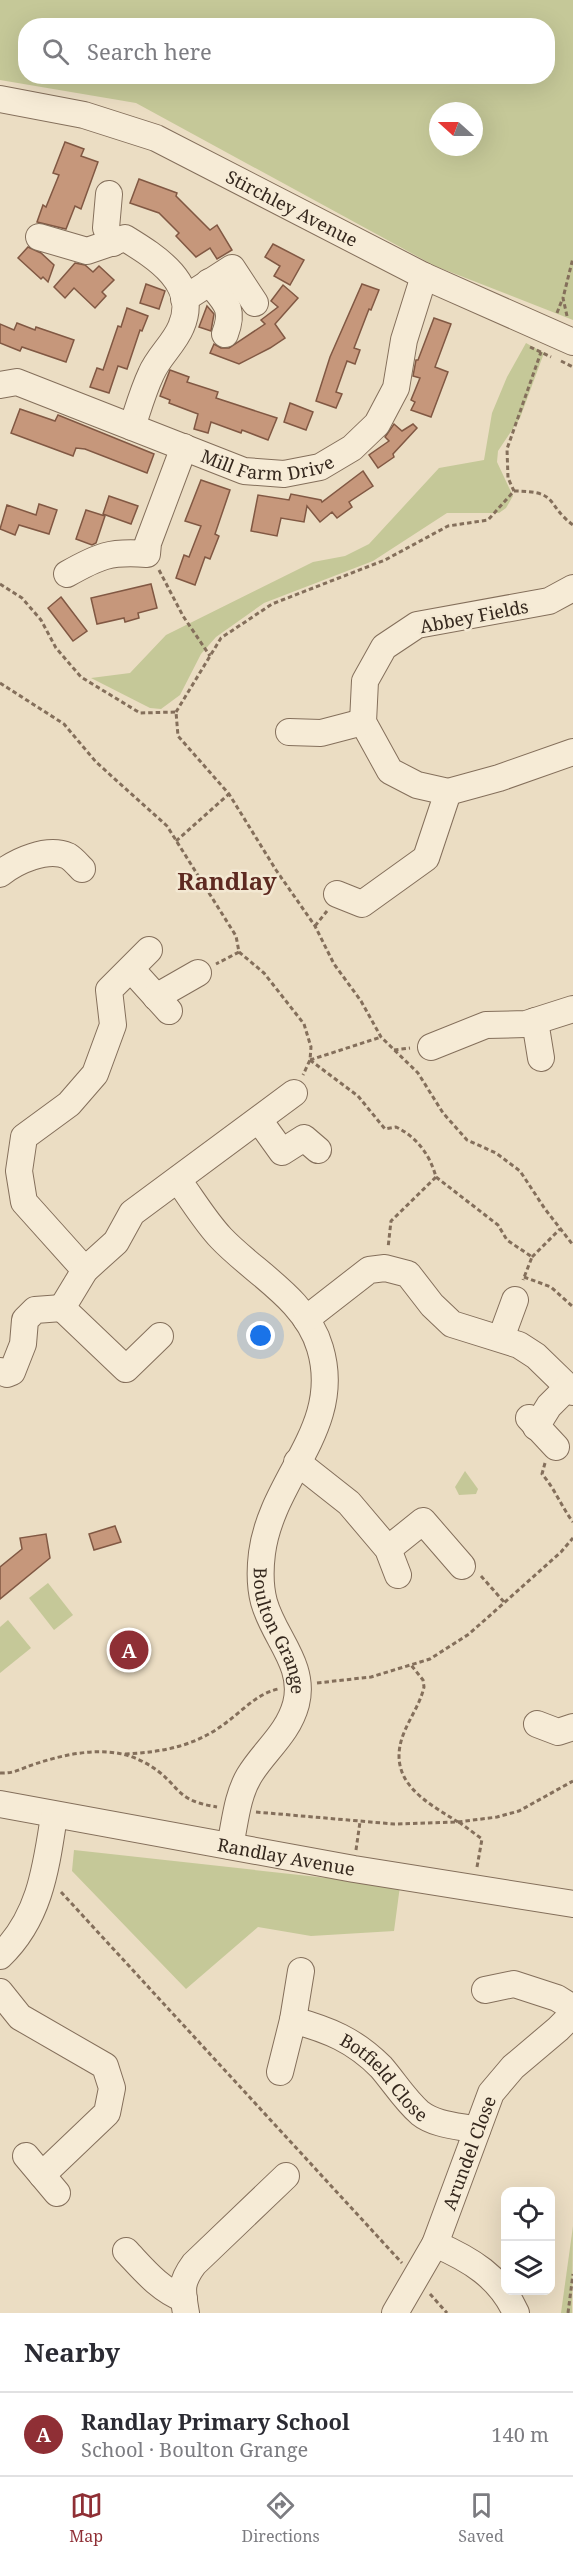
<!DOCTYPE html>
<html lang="en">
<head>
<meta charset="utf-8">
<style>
	:root { --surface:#fff; --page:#f2f2f3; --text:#2b2b33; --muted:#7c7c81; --line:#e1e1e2; --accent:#8f2f35 }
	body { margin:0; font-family:"Noto Serif",serif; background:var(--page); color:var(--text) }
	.controls { position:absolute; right:18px; bottom:18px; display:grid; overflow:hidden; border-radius:12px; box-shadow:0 6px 24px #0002 }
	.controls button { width:54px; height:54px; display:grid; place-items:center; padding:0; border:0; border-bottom:2px solid var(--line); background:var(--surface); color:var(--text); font:30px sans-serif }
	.compass { position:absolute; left:429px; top:102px; width:54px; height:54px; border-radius:50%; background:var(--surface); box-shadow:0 6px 24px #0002; rotate:291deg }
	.you { position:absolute; left:261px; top:1336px; width:21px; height:21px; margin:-15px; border:4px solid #fff; border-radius:50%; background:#1a73e8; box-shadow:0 0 0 9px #1a73e833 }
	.badge { display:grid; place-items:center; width:39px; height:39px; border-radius:50%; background:var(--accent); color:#fff; font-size:20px; font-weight:700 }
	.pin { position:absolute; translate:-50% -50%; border:3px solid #fff; box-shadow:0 2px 6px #0006 }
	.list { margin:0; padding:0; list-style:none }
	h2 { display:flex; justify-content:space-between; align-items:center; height:78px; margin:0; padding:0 24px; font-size:26px }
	h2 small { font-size:20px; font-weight:400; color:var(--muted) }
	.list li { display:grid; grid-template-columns:39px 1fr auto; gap:18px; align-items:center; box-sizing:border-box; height:84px; padding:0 24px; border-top:2px solid var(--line) }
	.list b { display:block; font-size:22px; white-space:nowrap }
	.list p { margin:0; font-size:20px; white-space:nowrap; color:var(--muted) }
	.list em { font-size:20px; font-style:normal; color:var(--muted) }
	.icon { flex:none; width:33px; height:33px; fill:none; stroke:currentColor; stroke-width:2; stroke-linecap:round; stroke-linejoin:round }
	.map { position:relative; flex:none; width:573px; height:2313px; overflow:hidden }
	.search { position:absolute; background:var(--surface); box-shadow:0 6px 24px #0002; left:18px; right:18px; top:18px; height:66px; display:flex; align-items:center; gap:15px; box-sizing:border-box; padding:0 21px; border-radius:24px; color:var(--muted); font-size:22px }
	.sheet { height:162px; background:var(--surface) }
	nav { display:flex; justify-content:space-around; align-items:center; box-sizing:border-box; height:84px; border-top:2px solid var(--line); background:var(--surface); font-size:16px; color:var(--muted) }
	nav a { display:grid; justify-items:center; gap:3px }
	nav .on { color:var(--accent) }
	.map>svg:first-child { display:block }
	.green { fill:#c5c898; fill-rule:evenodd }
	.building { fill:#c6977b; stroke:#815843; stroke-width:1.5 }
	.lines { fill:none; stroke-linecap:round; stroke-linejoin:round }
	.minor-casing { stroke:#846f5b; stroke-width:28 }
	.path { stroke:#846f5b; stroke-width:3; stroke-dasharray:4.5 3; stroke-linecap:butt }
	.minor { stroke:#f6ebd6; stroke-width:26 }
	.path-bridge { stroke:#846f5b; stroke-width:3; stroke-dasharray:4.5 3; stroke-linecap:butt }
	.labels { text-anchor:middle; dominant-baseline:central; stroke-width:5; stroke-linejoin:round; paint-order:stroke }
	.street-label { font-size:18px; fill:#35281e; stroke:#f3e8d2 }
	.district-label { font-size:24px; font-weight:bold; fill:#5e2a21; stroke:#f3e8d2 }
</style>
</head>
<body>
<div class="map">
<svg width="573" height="2313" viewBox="0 0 573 2313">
	<rect width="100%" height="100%" fill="#ebddc3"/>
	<g class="green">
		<path d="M0 0H573V320L435 266 136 103 0 80ZM26 26H548V76H26ZM438 111H474V147H438Z"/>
		<polygon points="526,343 544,353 520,418 498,451 497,462 513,496 506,508 499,513 447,513 373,561 264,603 216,637 201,654 180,695 161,709 150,708 91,678 130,673 166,635 313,562 345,556 369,544 439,468 484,460 492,413 507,377"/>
		<polygon points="465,1471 478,1489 476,1494 459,1495 455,1487"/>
		<polygon points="48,1583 73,1615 54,1630 29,1598"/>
		<polygon points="8,1620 31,1648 0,1673 0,1627"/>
		<polygon points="74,1850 400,1886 394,1931 311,1936 258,1927 186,1989 72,1871"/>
		<polygon points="573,2226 572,2313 561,2313"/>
	</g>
	<g class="building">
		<polygon points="65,142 84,149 81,156 98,162 81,209 75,206 66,229 37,222 43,205 46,207 59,175 53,173"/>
		<polygon points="139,179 177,193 176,196 210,230 217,225 232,250 217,259 210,248 196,257 176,236 179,233 159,213 130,203"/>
		<polygon points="273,244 304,260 290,285 274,276 280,266 265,257"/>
		<polygon points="28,247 41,253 54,265 48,282 43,277 41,279 18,258"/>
		<polygon points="75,263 85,265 93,272 99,266 114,280 102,292 106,296 95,308 74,288 65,298 54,287"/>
		<polygon points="146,284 165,291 159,309 140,303"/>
		<polygon points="362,284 379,290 371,310 369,309 354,348 360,350 355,364 347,361 336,392 342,394 336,408 316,401 330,357"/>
		<polygon points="283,285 298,298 275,324 285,338 270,348 239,364 210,353 214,344 221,348 229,348 265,324 261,320 278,307 271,301"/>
		<polygon points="207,306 214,314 211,331 199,327"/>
		<polygon points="127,308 148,316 142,331 140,330 127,369 118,366 109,393 90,387 97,368 103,370 118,326 121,327"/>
		<polygon points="434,318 451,324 435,367 448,372 431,417 411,410 415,402 411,400 420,378 413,376 416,360 418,360"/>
		<polygon points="17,323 35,330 36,327 74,340 66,362 22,347 20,351 0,343 0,324 14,330"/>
		<polygon points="170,370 189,377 187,382 218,392 216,398 277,418 268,440 242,430 241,433 211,422 208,433 194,429 198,414 169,403 170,400 160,396"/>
		<polygon points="290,403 313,412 306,430 284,422"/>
		<polygon points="20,409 55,421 58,415 154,454 147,473 85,449 76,448 73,456 11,433"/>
		<polygon points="394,424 402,431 413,424 417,428 393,454 394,457 378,468 369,455 389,441 385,437"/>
		<polygon points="363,471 373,486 349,502 352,507 337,518 332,512 320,522 307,506 304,522 281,518 277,536 251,531 258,495 289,500 291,494 321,500 322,502"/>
		<polygon points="201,480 230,490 215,534 219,536 210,559 205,557 195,585 176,578 184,555 189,557 201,526 185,521"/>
		<polygon points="109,496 138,506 131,524 103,514"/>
		<polygon points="39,504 57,510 49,534 19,525 15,535 0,529 7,505 36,515"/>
		<polygon points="86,510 105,516 96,543 92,545 76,539"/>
		<polygon points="151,584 157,608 138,613 139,618 125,622 124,618 97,624 91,598"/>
		<polygon points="61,597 87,631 73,641 48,608"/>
		<polygon points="115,1526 121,1542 94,1550 89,1534"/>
		<polygon points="46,1534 50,1558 0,1599 0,1567 22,1549 20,1538"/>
	</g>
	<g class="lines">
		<g class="minor-casing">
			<g id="minor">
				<path id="s1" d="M0 99 84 115 156 138 424 276 573 342"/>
				<polyline points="109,194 106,228 113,243"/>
				<path d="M39 237 87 251 125 238C156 257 200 284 181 327 174 344 158 357 151 374 143 391 138 409 132 427"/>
				<path d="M209 282C225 302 235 308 225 334"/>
				<polyline points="184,299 232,268 255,303"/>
				<path id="s2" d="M0 385 17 382 244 471 284 474 320 467 352 448 377 424 396 388 404 340 424 276"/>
				<path d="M67 574C99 556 110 551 147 554L148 543 184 447"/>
				<polyline points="573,588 549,601 417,625 384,647 365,681 363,722 390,771 417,785 448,792 499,778 573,752"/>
				<polyline points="289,732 321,733 363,722"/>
				<path d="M0 874C16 861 47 847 68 856 73 859 78 865 82 869"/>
				<polyline points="337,894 362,904 426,858 448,792"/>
				<polyline points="131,969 169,1011"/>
				<polyline points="156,997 198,973"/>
				<polyline points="535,1021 541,1058"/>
				<polyline points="431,1047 486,1025 526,1024 573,1009"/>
				<polyline points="259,1120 282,1152 304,1138 318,1150"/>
				<path id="s3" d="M178 1180C192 1199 205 1221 221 1238 254 1273 306 1299 320 1348 344 1428 272 1477 262 1553 260 1569 260 1587 264 1602 274 1638 306 1665 296 1704 288 1734 264 1751 249 1776 237 1796 235 1823 230 1846"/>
				<polyline points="85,1270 24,1202 19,1171 24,1137 69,1104 95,1074 113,1025 109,990 149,950"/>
				<polyline points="306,1319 369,1270 385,1268 408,1274 432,1305 452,1324 519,1345 536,1356 573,1392"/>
				<polyline points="160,1336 126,1369 62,1308 85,1270 116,1242 132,1213 294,1093"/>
				<polyline points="501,1338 515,1300"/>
				<polyline points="0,1371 7,1374 12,1372 23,1344 25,1320 35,1310 62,1308"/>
				<polyline points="529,1418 556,1447"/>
				<polyline points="536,1427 549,1406 568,1387"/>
				<polyline points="297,1462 349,1503 388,1549 398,1575"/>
				<polyline points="388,1549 423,1521 462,1566"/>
				<polyline points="537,1724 558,1732 573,1727"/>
				<path id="s4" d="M0 1804 354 1869 573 1904"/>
				<path d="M0 1956C40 1918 46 1868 54 1816"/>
				<polyline points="485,1990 514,1984 557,1998 573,2008"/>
				<polyline points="0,1992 20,2017 105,2066 112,2088 107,2113 42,2175"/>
				<polyline points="293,2020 301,1971"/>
				<path id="s5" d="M280 2072 293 2020C329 2030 354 2040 381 2067 394 2082 405 2100 420 2113 435 2125 459 2126 477 2130"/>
				<polyline points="26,2156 57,2193"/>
				<path d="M435 2244C470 2259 500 2277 516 2313"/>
				<path d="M126 2251C144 2270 159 2289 184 2299"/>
				<path d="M186 2313C182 2290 180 2283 194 2264L286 2176"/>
				<path id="s6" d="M395 2313 435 2244 491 2093 513 2067 558 2029 573 2014"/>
			</g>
		</g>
		<g class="path">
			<polyline points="557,313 562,300"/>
			<polyline points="567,316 563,298 573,258"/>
			<polyline points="561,361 573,367"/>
			<path d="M514 491C560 491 545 504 573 525"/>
			<polyline points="159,570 183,616 210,656"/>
			<polyline points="0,584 22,598 41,620 56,648 81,677 140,713 176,712 178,736 229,794 276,870 315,926 334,964 361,1001 381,1037 418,1073 443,1113 467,1140 496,1153 520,1171 545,1209 573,1245"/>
			<polyline points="0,683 64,724 96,762 167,826 236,936 239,952 216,964"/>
			<polyline points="176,712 221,638 272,604 385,560 448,526 488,520 514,491 508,478 507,449 541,352"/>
			<polyline points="176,841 229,794"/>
			<polyline points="315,926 327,911"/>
			<polyline points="239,952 264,973 304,1024 311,1047 310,1060 303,1075"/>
			<polyline points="394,1050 410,1048"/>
			<path d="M310 1060 358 1096 385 1129 396 1127C417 1137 430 1155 436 1177L391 1221 388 1248"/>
			<polyline points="310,1060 381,1037"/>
			<polyline points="436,1177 498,1225 507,1240 532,1257 523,1280"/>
			<polyline points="532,1257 560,1229"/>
			<polyline points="524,1277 551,1287 573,1307"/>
			<path d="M545 1463 542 1474C555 1489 561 1506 573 1522"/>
			<polyline points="481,1576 504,1602"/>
			<polyline points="317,1683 371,1677 430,1659 469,1634 561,1552 573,1538"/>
			<path d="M125 1754C164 1752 196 1746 227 1722 243 1710 257 1694 278 1689"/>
			<path d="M0 1773C14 1774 22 1768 35 1764 62 1755 94 1748 122 1754 137 1757 155 1767 166 1778 173 1784 178 1792 186 1797 195 1803 206 1805 217 1807"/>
			<path d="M256 1812 394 1824 458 1822C426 1802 388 1782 402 1738 408 1720 420 1705 424 1687L423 1680 411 1665"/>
			<polyline points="458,1822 497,1817 519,1811 573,1781"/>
			<polyline points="459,1822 482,1839 477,1867"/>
			<polyline points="356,1850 360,1822"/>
			<polyline points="61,1892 402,2263"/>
			<polyline points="430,2294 447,2313"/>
			<polyline points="568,2313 573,2274"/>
		</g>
		<use href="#minor" class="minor"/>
		<polyline class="path-bridge" points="530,347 551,357"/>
	</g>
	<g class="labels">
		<g class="street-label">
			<text stroke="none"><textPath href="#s1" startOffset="314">Stirchley Avenue</textPath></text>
			<text stroke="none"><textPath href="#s2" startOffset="284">Mill Farm Drive</textPath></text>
			<text transform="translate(474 616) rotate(-11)">Abbey Fields</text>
			<text stroke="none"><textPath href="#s3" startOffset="522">Boulton Grange</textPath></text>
			<text stroke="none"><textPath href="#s4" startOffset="291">Randlay Avenue</textPath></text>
			<text stroke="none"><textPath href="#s5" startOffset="164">Botfield Close</textPath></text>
			<text stroke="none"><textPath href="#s6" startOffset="177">Arundel Close</textPath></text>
		</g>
		<g class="district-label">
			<text x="227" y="880">Randlay</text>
		</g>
	</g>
</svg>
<div class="controls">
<button><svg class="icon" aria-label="locate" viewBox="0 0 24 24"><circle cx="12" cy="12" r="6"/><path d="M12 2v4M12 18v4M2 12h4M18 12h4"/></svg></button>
<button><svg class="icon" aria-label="layers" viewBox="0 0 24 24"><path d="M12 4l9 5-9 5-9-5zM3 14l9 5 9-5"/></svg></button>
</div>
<svg class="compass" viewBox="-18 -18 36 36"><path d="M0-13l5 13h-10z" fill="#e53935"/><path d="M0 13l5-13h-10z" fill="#7c7c81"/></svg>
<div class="you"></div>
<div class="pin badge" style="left:129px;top:1650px">A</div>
<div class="search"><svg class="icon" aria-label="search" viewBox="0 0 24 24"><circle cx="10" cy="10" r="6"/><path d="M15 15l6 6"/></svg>Search here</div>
</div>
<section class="sheet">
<h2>Nearby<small></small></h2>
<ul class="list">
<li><span class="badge">A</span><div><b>Randlay Primary School</b><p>School · Boulton Grange</p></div><em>140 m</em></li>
</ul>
</section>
<nav>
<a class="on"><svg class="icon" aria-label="map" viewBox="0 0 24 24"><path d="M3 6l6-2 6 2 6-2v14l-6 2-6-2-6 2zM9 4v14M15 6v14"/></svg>Map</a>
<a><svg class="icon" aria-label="directions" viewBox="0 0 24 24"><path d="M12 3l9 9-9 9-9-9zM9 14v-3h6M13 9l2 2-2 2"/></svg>Directions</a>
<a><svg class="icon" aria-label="saved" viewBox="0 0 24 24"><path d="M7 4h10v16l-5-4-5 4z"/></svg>Saved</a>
</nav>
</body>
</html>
